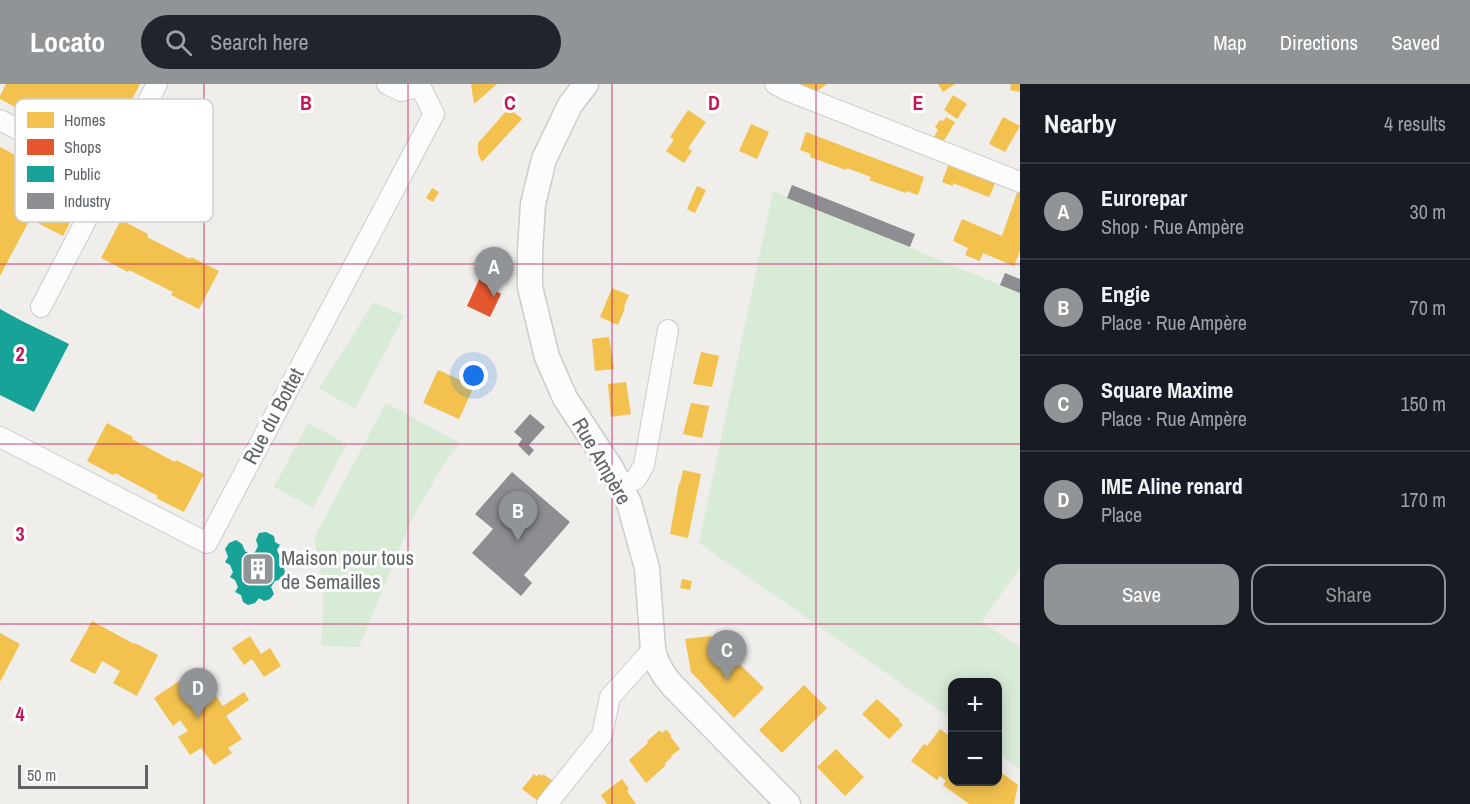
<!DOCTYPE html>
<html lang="en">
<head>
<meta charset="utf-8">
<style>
	:root { --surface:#171b24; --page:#20242c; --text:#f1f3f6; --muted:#9ea1a6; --line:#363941; --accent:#919496 }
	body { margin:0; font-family:"Archivo Narrow",sans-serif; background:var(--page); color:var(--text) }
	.controls { position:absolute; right:18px; bottom:18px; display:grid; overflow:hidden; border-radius:12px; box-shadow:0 3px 15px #0003 }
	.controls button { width:54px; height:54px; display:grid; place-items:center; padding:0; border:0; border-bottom:2px solid var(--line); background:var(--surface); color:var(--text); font:30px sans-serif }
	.scale { position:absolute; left:18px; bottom:15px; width:130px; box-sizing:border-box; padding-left:6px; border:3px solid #5f6368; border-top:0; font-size:16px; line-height:21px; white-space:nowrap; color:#5f6368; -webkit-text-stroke:4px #fff; paint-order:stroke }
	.you { position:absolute; left:474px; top:292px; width:21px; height:21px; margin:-15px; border:4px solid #fff; border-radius:50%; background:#1a73e8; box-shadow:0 0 0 9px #1a73e833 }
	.badge { display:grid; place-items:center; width:39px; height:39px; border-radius:50%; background:var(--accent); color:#fff; font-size:20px; font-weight:700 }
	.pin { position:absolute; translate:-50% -50px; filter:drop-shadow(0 2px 3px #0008) }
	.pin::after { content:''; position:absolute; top:32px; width:21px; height:18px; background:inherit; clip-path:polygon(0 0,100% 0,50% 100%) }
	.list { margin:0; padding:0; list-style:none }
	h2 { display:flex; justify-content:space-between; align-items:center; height:78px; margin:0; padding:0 24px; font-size:26px }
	h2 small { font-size:20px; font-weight:400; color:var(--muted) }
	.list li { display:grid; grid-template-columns:39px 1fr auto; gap:18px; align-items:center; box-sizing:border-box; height:96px; padding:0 24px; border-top:2px solid var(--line) }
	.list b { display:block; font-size:22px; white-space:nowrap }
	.list p { margin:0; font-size:20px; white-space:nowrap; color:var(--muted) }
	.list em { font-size:20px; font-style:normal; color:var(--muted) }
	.actions { display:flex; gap:12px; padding:18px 24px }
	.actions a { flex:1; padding:14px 0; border:2px solid var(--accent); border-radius:18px; text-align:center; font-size:21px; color:var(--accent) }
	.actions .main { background:var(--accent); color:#fff }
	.icon { flex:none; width:33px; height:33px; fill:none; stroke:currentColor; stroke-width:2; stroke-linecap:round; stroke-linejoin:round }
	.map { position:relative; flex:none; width:1020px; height:720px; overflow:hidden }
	header { display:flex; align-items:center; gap:36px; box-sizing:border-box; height:84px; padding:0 30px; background:var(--accent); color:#fff }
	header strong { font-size:28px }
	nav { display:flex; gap:33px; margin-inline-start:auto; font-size:21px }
	.search { width:420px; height:54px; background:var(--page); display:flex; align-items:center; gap:15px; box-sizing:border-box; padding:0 21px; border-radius:33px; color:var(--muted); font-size:22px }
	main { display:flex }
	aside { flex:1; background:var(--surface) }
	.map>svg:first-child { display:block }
	.green { fill:#d8ebd6 }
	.homes { fill:#f2c14e }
	.shops { fill:#e4572e }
	.public { fill:#17a398 }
	.industry { fill:#8d8d92 }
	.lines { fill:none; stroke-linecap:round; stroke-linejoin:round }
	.minor-casing { stroke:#cbcccc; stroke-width:22 }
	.tertiary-casing { stroke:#cbcccc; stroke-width:27 }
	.minor { stroke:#fdfcfc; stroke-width:20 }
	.tertiary { stroke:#fdfcfc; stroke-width:24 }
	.grid { fill:none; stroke:#c2185b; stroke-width:1.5; stroke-opacity:0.55 }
	.labels { text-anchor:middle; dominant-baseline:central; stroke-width:6; stroke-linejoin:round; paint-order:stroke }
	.street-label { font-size:21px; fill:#5f6368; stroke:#fff }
	.poi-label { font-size:21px; fill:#5f6368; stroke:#fff; text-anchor:start }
	.key { fill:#fff; stroke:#cfd0d2; stroke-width:1.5 }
	.key-label { font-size:16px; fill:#5f6368 }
	.grid-label { font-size:20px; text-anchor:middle; font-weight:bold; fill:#c2185b; stroke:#fff; stroke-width:6; stroke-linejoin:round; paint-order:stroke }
</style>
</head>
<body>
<header>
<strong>Locato</strong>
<div class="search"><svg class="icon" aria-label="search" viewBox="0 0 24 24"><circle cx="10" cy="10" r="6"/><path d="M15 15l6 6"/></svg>Search here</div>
<nav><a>Map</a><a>Directions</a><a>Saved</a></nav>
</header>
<main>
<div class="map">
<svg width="1020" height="720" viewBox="0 0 1020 720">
	<rect width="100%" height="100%" fill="#efeeea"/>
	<g class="green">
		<polygon points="773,107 1020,209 1020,483 982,538 1020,563 1020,686 998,669 998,598 952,598 952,635 699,459"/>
		<polygon points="374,218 404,232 355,325 319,304"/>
		<polygon points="386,319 460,359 442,383 411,437 359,563 321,562 323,524 322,496 314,454"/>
		<polygon points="308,339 347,360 313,424 274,403"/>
	</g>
	<g class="homes">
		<polygon points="6,0 140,0 104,69 0,15 0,12"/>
		<polygon points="471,0 497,0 474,20"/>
		<polygon points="795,0 827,0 811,11"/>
		<polygon points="938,0 955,0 943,8"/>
		<polygon points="1011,0 1020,0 1020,8 1010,6"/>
		<polygon points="953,11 967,20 957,35 944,26"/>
		<polygon points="509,24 522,35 482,78 478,70 478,59"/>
		<polygon points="688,26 706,38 688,64 692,67 684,79 666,67 674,56 670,53"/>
		<polygon points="946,33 955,38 942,60 932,56 938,46 935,43 940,36 943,37"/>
		<polygon points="1003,33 1020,42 1005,68 989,60"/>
		<polygon points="751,40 769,48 757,75 739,67"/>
		<polygon points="806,48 924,93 918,111 906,107 906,109 869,96 871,93 847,84 846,86 810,73 811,70 800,66"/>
		<polygon points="0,63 86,108 63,152 30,135 0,192"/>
		<polygon points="949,79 996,97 989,113 953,99 953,102 942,98"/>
		<polygon points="697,102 706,106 695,129 687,125"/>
		<polygon points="432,104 439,108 433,118 426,114"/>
		<polygon points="1018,106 1020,107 1020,167 1014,182 983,169 980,177 965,171 968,164 953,157 962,135 1002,152"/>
		<polygon points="121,136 148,150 147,153 190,175 191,173 219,187 199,225 171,211 173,208 129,186 128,188 101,174"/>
		<polygon points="612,204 629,211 624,223 625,224 618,241 600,233"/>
		<polygon points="609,253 614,285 595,287 592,255"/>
		<polygon points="701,268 719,272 712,303 693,300"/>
		<polygon points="438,286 474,302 459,335 423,319"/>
		<polygon points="626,298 631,330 611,333 608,300"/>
		<polygon points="691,319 709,322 702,354 683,350"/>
		<polygon points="107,339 133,353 132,355 175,378 176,376 204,390 184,428 156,414 158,412 115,389 113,391 87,377"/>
		<polygon points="683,386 701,390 688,454 670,450 679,399 680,400"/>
		<polygon points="682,495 692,497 690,506 680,504"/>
		<polygon points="92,537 134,560 135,559 158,571 137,612 113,599 120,587 102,577 95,590 70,577"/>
		<polygon points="0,549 20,560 0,598"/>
		<polygon points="250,552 261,570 270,564 281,582 264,593 252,575 244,581 232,564"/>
		<polygon points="711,552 764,604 734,634 691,588 685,555"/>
		<polygon points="197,585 223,622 244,608 249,616 226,632 242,655 228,664 232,669 214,681 201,664 190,671 178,653 188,647 180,636 173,642 154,614"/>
		<polygon points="804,601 827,624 782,669 759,646"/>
		<polygon points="877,615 900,636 899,637 903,641 889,655 862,630"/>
		<polygon points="940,645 952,654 952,698 998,698 998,686 1018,701 1014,720 969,720 943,701 946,697 940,692 937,696 911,677 924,660 927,662"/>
		<polygon points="660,646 662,649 665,646 668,647 671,651 670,652 680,665 671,672 672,673 665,679 665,682 646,699 629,676 648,659 647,657"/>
		<polygon points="836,665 864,693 845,712 817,683"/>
		<polygon points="534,690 537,693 539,690 542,692 543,690 553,697 538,717 522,705"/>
		<polygon points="622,695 629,705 627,707 636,720 607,720 601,711"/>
	</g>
	<polygon class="shops" points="482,189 498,197 494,206 501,210 490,233 467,222"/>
	<g class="public">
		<polygon points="0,225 20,236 69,260 34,328 0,311"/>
		<polygon points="266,448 274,452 275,458 280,461 277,466 280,473 285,476 283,481 285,488 282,495 275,497 271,503 274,510 270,515 264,517 259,514 255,519 248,521 243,518 241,511 235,508 238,503 235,496 230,493 233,488 230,481 225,478 228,473 225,465 229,459 236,456 242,460 245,467 250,470 255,468 258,462 256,456 259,449"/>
	</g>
	<g class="industry">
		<polygon points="792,101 915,150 910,163 787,114"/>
		<polygon points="1005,189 1020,195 1020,209 1000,201"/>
		<polygon points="530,330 545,343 529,361 534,366 529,372 518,361 522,355 514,348"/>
		<polygon points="512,388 570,438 524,491 532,499 521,512 472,469 493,445 475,430"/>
	</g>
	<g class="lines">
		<g class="minor-casing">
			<g id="minor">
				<polyline points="387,0 401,7 420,2"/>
				<polyline points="775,0 786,6 1020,98"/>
				<polyline points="0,36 109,93"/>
				<polyline points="41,223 157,0"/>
				<polyline points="0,353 207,459 434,30 420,2 421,0"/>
				<polyline points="620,403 636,395 644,381 668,246"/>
				<polyline points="547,720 602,651 610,613 653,565"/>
			</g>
		</g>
		<g class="tertiary-casing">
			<path id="tertiary" d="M586 0 570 21 544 75 533 120 530 167V203L547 273 565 314 611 384 629 419 647 484 653 565C656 580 662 590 672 601L788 720"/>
		</g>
		<use href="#minor" class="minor"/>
		<use href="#tertiary" class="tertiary"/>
	</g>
	<path class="grid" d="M204 0V720M408 0V720M612 0V720M816 0V720M0 180H1020M0 360H1020M0 540H1020"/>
	<defs>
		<g id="building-square" transform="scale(1.725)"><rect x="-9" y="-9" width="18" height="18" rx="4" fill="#919496" stroke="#fff"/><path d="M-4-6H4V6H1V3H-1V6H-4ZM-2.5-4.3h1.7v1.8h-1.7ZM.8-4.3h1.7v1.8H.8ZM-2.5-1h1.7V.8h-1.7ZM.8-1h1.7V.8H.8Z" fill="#fff"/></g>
	</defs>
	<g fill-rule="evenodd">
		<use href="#building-square" x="258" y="485"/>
	</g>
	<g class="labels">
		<g class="street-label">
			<text transform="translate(273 332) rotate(-62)">Rue du Bottet</text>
			<text transform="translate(602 377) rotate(60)">Rue Ampère</text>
		</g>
		<g class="poi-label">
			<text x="281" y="473">Maison pour tous<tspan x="281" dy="24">de Semailles</tspan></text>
		</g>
	</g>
	<rect x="15" y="15" width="198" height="123" rx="9" class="key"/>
	<rect x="27" y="28" width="27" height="16" fill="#f2c14e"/>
	<rect x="27" y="55" width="27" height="16" fill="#e4572e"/>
	<rect x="27" y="82" width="27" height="16" fill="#17a398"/>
	<rect x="27" y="109" width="27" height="16" fill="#8d8d92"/>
	<g class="key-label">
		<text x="64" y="42">Homes</text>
		<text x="64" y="69">Shops</text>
		<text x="64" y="96">Public</text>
		<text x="64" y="123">Industry</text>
	</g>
	<g class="grid-label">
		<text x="306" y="26">B</text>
		<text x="510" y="26">C</text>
		<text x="714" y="26">D</text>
		<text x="918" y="26">E</text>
		<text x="20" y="277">2</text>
		<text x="20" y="457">3</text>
		<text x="20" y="637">4</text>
	</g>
</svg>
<div class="controls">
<button>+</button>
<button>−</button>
</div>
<div class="scale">50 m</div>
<div class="you"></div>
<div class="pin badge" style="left:494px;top:213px">A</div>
<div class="pin badge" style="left:518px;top:457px">B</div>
<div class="pin badge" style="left:727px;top:596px">C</div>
<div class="pin badge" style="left:198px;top:634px">D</div>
</div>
<aside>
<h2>Nearby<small>4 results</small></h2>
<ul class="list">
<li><span class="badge">A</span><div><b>Eurorepar</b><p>Shop · Rue Ampère</p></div><em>30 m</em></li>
<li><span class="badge">B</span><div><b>Engie</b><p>Place · Rue Ampère</p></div><em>70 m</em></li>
<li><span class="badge">C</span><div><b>Square Maxime</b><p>Place · Rue Ampère</p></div><em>150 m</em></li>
<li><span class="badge">D</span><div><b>IME Aline renard</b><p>Place</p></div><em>170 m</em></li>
</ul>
<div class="actions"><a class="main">Save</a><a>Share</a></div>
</aside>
</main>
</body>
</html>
